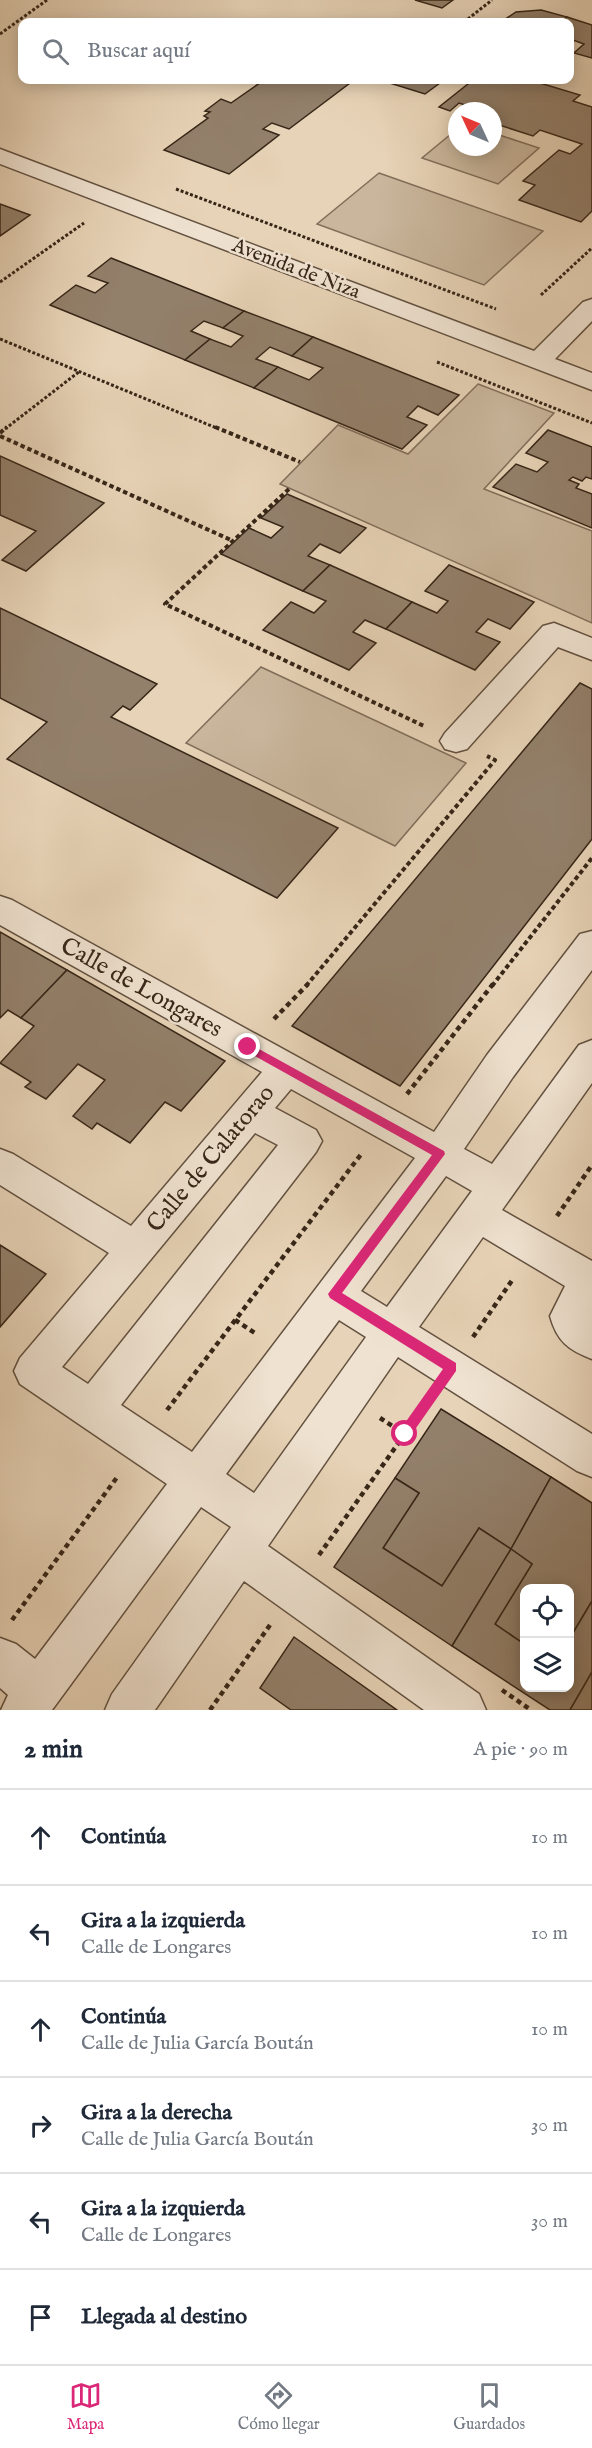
<!DOCTYPE html>
<html lang="es">
<head>
<meta charset="utf-8">
<style>
	:root { --surface:#fff; --page:#f6f6f7; --text:#1f2937; --muted:#747a83; --line:#e0e1e3; --accent:#db2777 }
	body { margin:0; font-family:"IM FELL English",serif; background:var(--page); color:var(--text) }
	.controls { position:absolute; right:18px; bottom:18px; display:grid; overflow:hidden; border-radius:12px; box-shadow:0 3px 15px #0003 }
	.controls button { width:54px; height:54px; display:grid; place-items:center; padding:0; border:0; border-bottom:2px solid var(--line); background:var(--surface); color:var(--text); font:30px sans-serif }
	.compass { position:absolute; left:448px; top:102px; width:54px; height:54px; border-radius:50%; background:var(--surface); box-shadow:0 3px 15px #0003; rotate:314deg }
	.stop { position:absolute; width:18px; height:18px; margin:-14px; border:4px solid #db2777; border-radius:50%; background:#fff }
	.stop.end { background:#db2777; border-color:#fff; box-shadow:0 2px 6px #0008 }
	.list { margin:0; padding:0; list-style:none }
	h2 { display:flex; justify-content:space-between; align-items:center; height:78px; margin:0; padding:0 24px; font-size:26px }
	h2 small { font-size:20px; font-weight:400; color:var(--muted) }
	.list li { display:grid; grid-template-columns:39px 1fr auto; gap:18px; align-items:center; box-sizing:border-box; height:96px; padding:0 24px; border-top:2px solid var(--line) }
	.list b { display:block; font-size:22px; white-space:nowrap }
	.list p { margin:0; font-size:20px; white-space:nowrap; color:var(--muted) }
	.list em { font-size:20px; font-style:normal; color:var(--muted) }
	.icon { flex:none; width:33px; height:33px; fill:none; stroke:currentColor; stroke-width:2; stroke-linecap:round; stroke-linejoin:round }
	.map { position:relative; flex:none; width:592px; height:1710px; overflow:hidden }
	.search { position:absolute; background:var(--surface); box-shadow:0 3px 15px #0003; left:18px; right:18px; top:18px; height:66px; display:flex; align-items:center; gap:15px; box-sizing:border-box; padding:0 21px; border-radius:12px; color:var(--muted); font-size:22px }
	.sheet { height:654px; background:var(--surface) }
	nav { display:flex; justify-content:space-around; align-items:center; box-sizing:border-box; height:84px; border-top:2px solid var(--line); background:var(--surface); font-size:16px; color:var(--muted) }
	nav a { display:grid; justify-items:center; gap:3px }
	nav .on { color:var(--accent) }
	.map>svg:first-child { display:block }
	.green { fill:#c9b69c; stroke:#806e5a; stroke-width:1.5 }
	.building { fill:#93806b; stroke:#372618; stroke-width:1.5 }
	.lines { fill:none; stroke-linecap:round; stroke-linejoin:round }
	.minor-casing { stroke:#635140; stroke-width:3 }
	.path-far2 { stroke:#372618; stroke-width:3; stroke-dasharray:3 2; stroke-linecap:butt }
	.path-far1 { stroke:#372618; stroke-width:4; stroke-dasharray:4.5 3; stroke-linecap:butt }
	.path { stroke:#372618; stroke-width:4.5; stroke-dasharray:5 4; stroke-linecap:butt }
	.minor { fill:#efe2d0; fill-rule:evenodd }
	.route { fill:#db2777 }
	.labels { text-anchor:middle; dominant-baseline:central; stroke-width:5; stroke-linejoin:round; paint-order:stroke }
	.far-street-label { font-size:20px; fill:#372618; stroke:#efe2d0 }
	.street-label { font-size:24px; fill:#372618; stroke:#efe2d0 }
</style>
</head>
<body>
<div class="map">
<svg width="592" height="1710" viewBox="0 0 592 1710">
	<rect width="100%" height="100%" fill="#e7d3b7"/>
	<filter id="stains"><feTurbulence type="fractalNoise" baseFrequency=".00333" numOctaves="4"/><feColorMatrix values="0 0 0 0 .2 0 0 0 0 .09 0 0 0 0 .02 0 0 0 .5 -.17"/></filter>
	<radialGradient id="worn" r=".72"><stop offset=".6" stop-color="#630" stop-opacity="0"/><stop offset="1" stop-color="#630" stop-opacity=".3"/></radialGradient>
	<g class="green">
		<polygon points="457,129 457,147 493,147 493,133 539,148 498,184 422,158"/>
		<polygon points="379,173 543,231 484,285 317,224"/>
		<polygon points="478,384 554,413 484,489 592,531 592,623 280,484 338,425 408,454"/>
		<polygon points="261,667 466,763 395,846 186,743"/>
	</g>
	<g class="building">
		<polygon points="415,0 453,0 442,8"/>
		<polygon points="541,10 567,17 561,22 501,22 516,12"/>
		<polygon points="567,17 592,25 592,58 574,53 584,44 570,39 570,22 561,22"/>
		<polygon points="264,80 354,80 289,129 272,123 263,129 279,135 229,174 164,150 208,118 204,116 210,112 205,111 221,99 231,103"/>
		<polygon points="380,80 444,80 425,94"/>
		<polygon points="473,80 530,80 580,95 573,101 592,107 592,211 581,222 519,200 535,185 523,181 559,150 570,154 582,144 540,130 533,136 493,123 493,111 475,111 478,109 459,103 450,111 439,107"/>
		<polygon points="0,204 30,215 0,236"/>
		<polygon points="111,258 244,311 223,328 204,321 191,331 210,339 185,360 50,305 76,285 95,293 108,283 88,276"/>
		<polygon points="244,311 313,337 292,356 270,347 256,359 278,367 254,388 185,360 210,339 231,347 243,336 223,328"/>
		<polygon points="313,337 459,395 438,415 418,406 407,417 427,425 402,449 254,388 278,367 309,380 323,368 292,356"/>
		<polygon points="548,430 592,447 592,479 586,477 582,481 573,477 569,480 579,484 576,488 592,494 592,528 493,487 516,464 537,472 548,462 526,453"/>
		<polygon points="0,456 104,503 26,571 2,560 36,531 0,515"/>
		<polygon points="287,494 366,528 340,553 320,544 308,556 330,565 303,591 221,554 249,528 271,538 283,527 261,518"/>
		<polygon points="330,565 412,602 386,629 365,620 353,632 376,643 349,670 263,630 291,602 314,613 326,601 303,591"/>
		<polygon points="449,565 534,602 510,629 488,619 476,632 500,642 475,670 386,629 412,602 437,613 448,601 425,591"/>
		<polygon points="0,608 157,684 130,710 123,706 111,717 338,828 277,898 7,759 47,722 0,698"/>
		<polygon points="580,683 592,689 592,839 400,1086 292,1026"/>
		<polygon points="0,932 67,970 21,1018 8,1010 0,1018"/>
		<polygon points="67,970 225,1061 181,1111 165,1102 130,1143 97,1123 92,1129 73,1116 105,1080 78,1064 46,1099 25,1087 31,1082 0,1063 34,1026 21,1018"/>
		<polygon points="0,1245 46,1274 0,1327"/>
		<polygon points="441,1409 551,1477 511,1549 479,1528 442,1586 383,1548 419,1493 395,1478"/>
		<polygon points="551,1477 592,1503 592,1601 570,1638 570,1588 524,1588 524,1644 495,1624 532,1564 511,1549"/>
		<polygon points="395,1478 419,1493 383,1548 442,1586 479,1528 511,1549 452,1646 334,1567"/>
		<polygon points="511,1549 532,1564 495,1624 524,1644 524,1688 570,1688 570,1638 592,1601 592,1672 570,1710 550,1710 452,1646"/>
		<polygon points="294,1637 397,1710 291,1710 260,1688"/>
		<polygon points="592,1672 592,1710 570,1710"/>
	</g>
	<g class="lines">
		<g class="minor-casing">
			<g id="minor">
				<polygon points="0,149 534,351 583,302 592,299 592,321 555,359 592,373 592,390 0,164"/>
				<polygon points="554,623 592,638 592,660 558,647 467,749 456,752 445,749 440,741 445,733 543,626"/>
				<path d="M0 896 12 900 434 1132 487 1055 580 934 592 931V970L513 1077 464 1149 492 1164 579 1045 592 1040V1083L502 1210 592 1261V1359C568 1350 557 1341 550 1316L565 1286 483 1237 419 1327 592 1434V1477L577 1471 398 1357 268 1546 479 1694 486 1710H424L244 1581 155 1710H105L112 1694 231 1527 201 1507 52 1710H1L8 1695 0 1688V1638L16 1644 35 1659 167 1484 20 1384 14 1371 20 1358 109 1253 0 1185V1149L13 1154 131 1226 262 1072 0 925ZM291 1089 415 1158 192 1452 121 1405 316 1152 322 1141 316 1130 275 1108ZM255 1133 278 1145 88 1384 62 1367ZM446 1176 472 1191 387 1307 361 1291ZM339 1320 366 1337 254 1493 226 1474Z"/>
			</g>
		</g>
		<g class="path-far2">
			<polyline points="464,22 492,0"/>
			<polyline points="0,34 47,0"/>
			<polyline points="176,189 496,309"/>
			<polyline points="0,282 84,223"/>
			<polyline points="541,295 592,248"/>
			<polyline points="0,339 219,429"/>
			<polyline points="437,362 592,423"/>
			<polyline points="5,429 80,371"/>
		</g>
		<g class="path-far1">
			<polyline points="215,427 300,462"/>
			<polyline points="0,433 7,427"/>
			<polyline points="0,436 231,540"/>
			<polyline points="289,489 165,604 424,726"/>
			<polyline points="306,986 495,760 487,756"/>
			<polyline points="492,986 592,858"/>
		</g>
		<g class="path">
			<polyline points="274,1019 308,984"/>
			<polyline points="407,1094 493,984"/>
			<polyline points="557,1216 592,1165"/>
			<polyline points="235,1320 255,1333"/>
			<polyline points="473,1337 513,1279"/>
			<polyline points="167,1410 362,1153"/>
			<polyline points="380,1418 405,1434"/>
			<polyline points="319,1555 429,1400"/>
			<polyline points="12,1620 118,1476"/>
			<polyline points="502,1690 531,1710"/>
			<polyline points="210,1710 270,1625"/>
		</g>
		<use href="#minor" class="minor"/>
	</g>
	<polygon class="route" points="248,1043 444,1151 445,1154 342,1293 456,1363 456,1371 409,1438 400,1438 400,1430 443,1369 330,1298 328,1294 432,1155 244,1050 244,1044"/>
	<g class="labels">
		<g class="far-street-label">
			<text transform="translate(296 269) rotate(21)">Avenida de Niza</text>
		</g>
		<g class="street-label">
			<text transform="translate(141 988) rotate(29)">Calle de Longares</text>
			<text transform="translate(211 1159) rotate(-50)">Calle de Calatorao</text>
		</g>
	</g>
	<rect width="100%" height="100%" filter="url(#stains)"/>
	<rect width="100%" height="100%" fill="url(#worn)"/>
</svg>
<div class="controls">
<button><svg class="icon" aria-label="locate" viewBox="0 0 24 24"><circle cx="12" cy="12" r="6"/><path d="M12 2v4M12 18v4M2 12h4M18 12h4"/></svg></button>
<button><svg class="icon" aria-label="layers" viewBox="0 0 24 24"><path d="M12 4l9 5-9 5-9-5zM3 14l9 5 9-5"/></svg></button>
</div>
<svg class="compass" viewBox="-18 -18 36 36"><path d="M0-13l5 13h-10z" fill="#e53935"/><path d="M0 13l5-13h-10z" fill="#747a83"/></svg>
<div class="stop" style="left:405px;top:1434px"></div>
<div class="stop end" style="left:248px;top:1047px"></div>
<div class="search"><svg class="icon" aria-label="search" viewBox="0 0 24 24"><circle cx="10" cy="10" r="6"/><path d="M15 15l6 6"/></svg>Buscar aquí</div>
</div>
<section class="sheet">
<h2>2 min<small>A pie · 90 m</small></h2>
<ul class="list">
<li><svg class="icon" aria-label="ahead" viewBox="0 0 24 24"><path d="M12 20V5M6 11l6-6 6 6"/></svg><div><b>Continúa</b></div><em>10 m</em></li>
<li><svg class="icon" aria-label="left" viewBox="0 0 24 24"><path d="M17 20v-9H6M10 6l-5 5 5 5"/></svg><div><b>Gira a la izquierda</b><p>Calle de Longares</p></div><em>10 m</em></li>
<li><svg class="icon" aria-label="ahead" viewBox="0 0 24 24"><path d="M12 20V5M6 11l6-6 6 6"/></svg><div><b>Continúa</b><p>Calle de Julia García Boután</p></div><em>10 m</em></li>
<li><svg class="icon" aria-label="right" viewBox="0 0 24 24"><path d="M7 20v-9h11M14 6l5 5-5 5"/></svg><div><b>Gira a la derecha</b><p>Calle de Julia García Boután</p></div><em>30 m</em></li>
<li><svg class="icon" aria-label="left" viewBox="0 0 24 24"><path d="M17 20v-9H6M10 6l-5 5 5 5"/></svg><div><b>Gira a la izquierda</b><p>Calle de Longares</p></div><em>30 m</em></li>
<li><svg class="icon" aria-label="arrive" viewBox="0 0 24 24"><path d="M6 21V4h12l-3 4 3 4H6"/></svg><div><b>Llegada al destino</b></div></li>
</ul>
</section>
<nav>
<a class="on"><svg class="icon" aria-label="map" viewBox="0 0 24 24"><path d="M3 6l6-2 6 2 6-2v14l-6 2-6-2-6 2zM9 4v14M15 6v14"/></svg>Mapa</a>
<a><svg class="icon" aria-label="directions" viewBox="0 0 24 24"><path d="M12 3l9 9-9 9-9-9zM9 14v-3h6M13 9l2 2-2 2"/></svg>Cómo llegar</a>
<a><svg class="icon" aria-label="saved" viewBox="0 0 24 24"><path d="M7 4h10v16l-5-4-5 4z"/></svg>Guardados</a>
</nav>
</body>
</html>
